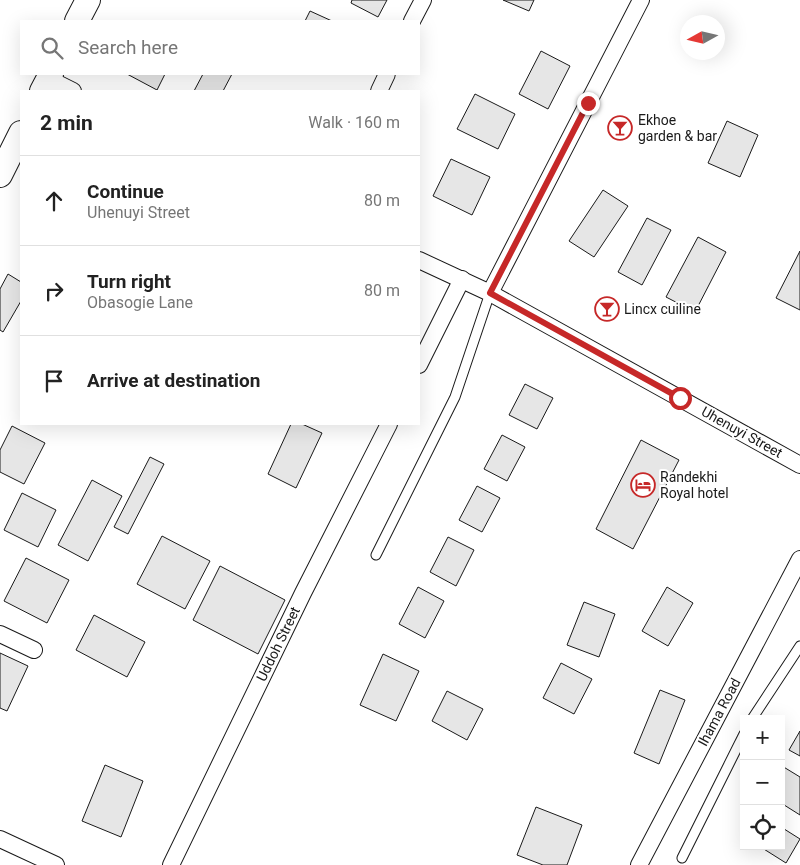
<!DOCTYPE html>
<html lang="en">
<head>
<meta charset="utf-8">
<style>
	:root { --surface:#fff; --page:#f2f2f2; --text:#222; --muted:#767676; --line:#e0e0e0 }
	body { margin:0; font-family:Roboto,sans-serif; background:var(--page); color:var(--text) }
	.controls { position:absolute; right:15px; bottom:15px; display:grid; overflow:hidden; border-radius:0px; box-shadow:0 5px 20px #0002 }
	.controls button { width:45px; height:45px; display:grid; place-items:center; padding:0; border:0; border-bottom:1px solid var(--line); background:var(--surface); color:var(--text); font:25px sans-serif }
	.compass { position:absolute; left:680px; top:15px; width:45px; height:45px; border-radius:50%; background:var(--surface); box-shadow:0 5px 20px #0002; rotate:262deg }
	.stop { position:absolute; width:15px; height:15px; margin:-11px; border:4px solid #c62828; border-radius:50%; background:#fff }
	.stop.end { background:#c62828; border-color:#fff; box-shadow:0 1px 5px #0008 }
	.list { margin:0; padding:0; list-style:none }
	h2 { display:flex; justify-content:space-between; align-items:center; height:65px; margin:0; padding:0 20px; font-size:21px }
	h2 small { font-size:16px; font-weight:400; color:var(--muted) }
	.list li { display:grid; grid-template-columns:32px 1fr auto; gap:15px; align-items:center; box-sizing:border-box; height:90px; padding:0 20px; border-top:1px solid var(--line) }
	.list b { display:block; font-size:19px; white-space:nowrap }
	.list p { margin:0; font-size:16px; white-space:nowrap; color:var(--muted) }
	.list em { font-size:16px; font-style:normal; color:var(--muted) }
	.icon { flex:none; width:28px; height:28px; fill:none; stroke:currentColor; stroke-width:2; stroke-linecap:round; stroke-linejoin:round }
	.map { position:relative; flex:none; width:800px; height:865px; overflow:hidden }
	.search { position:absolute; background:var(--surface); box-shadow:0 5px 20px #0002; left:20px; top:20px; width:400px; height:55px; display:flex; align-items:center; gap:12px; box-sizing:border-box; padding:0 18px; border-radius:0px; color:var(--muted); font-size:19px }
	.panel { position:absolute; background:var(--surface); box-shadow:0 5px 20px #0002; left:20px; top:90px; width:400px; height:335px; border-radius:0px }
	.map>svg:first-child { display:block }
	.building { fill:#e6e6e6; stroke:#1a1a1a }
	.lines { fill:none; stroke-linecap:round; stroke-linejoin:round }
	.lane-casing { stroke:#1a1a1a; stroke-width:11 }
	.street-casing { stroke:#1a1a1a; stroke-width:18 }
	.secondary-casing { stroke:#1a1a1a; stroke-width:26 }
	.lane { stroke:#fff; stroke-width:9 }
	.street { stroke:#fff; stroke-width:16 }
	.secondary { stroke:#fff; stroke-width:24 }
	.route { stroke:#c62828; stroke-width:6 }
	.labels { text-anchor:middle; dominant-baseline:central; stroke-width:4; stroke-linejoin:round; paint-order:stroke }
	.poi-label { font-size:14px; fill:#1a1a1a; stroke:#fff; text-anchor:start }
	.street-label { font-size:14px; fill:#1a1a1a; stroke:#fff }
</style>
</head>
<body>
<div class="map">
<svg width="800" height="865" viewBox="0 0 800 865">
	<rect width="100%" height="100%" fill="#fff"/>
	<g class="building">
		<polygon points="352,0 387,0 378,17 351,3"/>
		<polygon points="503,0 534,0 529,11"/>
		<polygon points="310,11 332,21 305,21"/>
		<polygon points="541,51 570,66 548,109 519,94"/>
		<polygon points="127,74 165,74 157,90"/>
		<polygon points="203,74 232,74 223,91 194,91"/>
		<polygon points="475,94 515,114 498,149 457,129"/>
		<polygon points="727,121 758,135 740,177 708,163"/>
		<polygon points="451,159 490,177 472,215 433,196"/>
		<polygon points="603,190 628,206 594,257 569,241"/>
		<polygon points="647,218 671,230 642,285 618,272"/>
		<polygon points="698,237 726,252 695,312 666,297"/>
		<polygon points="800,251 800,310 776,298"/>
		<polygon points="8,274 21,282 21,301 3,332 0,330 0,289"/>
		<polygon points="525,384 553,398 537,429 509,415"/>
		<polygon points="291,424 302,424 322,433 296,488 268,474"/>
		<polygon points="12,426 45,443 24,484 0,472 0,450"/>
		<polygon points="502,435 525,447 507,481 484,469"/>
		<polygon points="641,440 679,460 633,549 596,529"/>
		<polygon points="150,457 164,464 128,534 114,527"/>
		<polygon points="92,480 122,496 88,561 58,545"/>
		<polygon points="477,486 500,498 482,532 459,520"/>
		<polygon points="22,493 56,510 38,547 4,530"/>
		<polygon points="162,536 210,561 185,609 137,584"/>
		<polygon points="448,537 474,550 456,586 430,572"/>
		<polygon points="26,558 69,580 47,623 4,601"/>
		<polygon points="220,566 285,600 258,654 193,620"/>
		<polygon points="418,587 444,601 425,638 399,624"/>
		<polygon points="667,587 693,603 668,646 642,631"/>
		<polygon points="584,602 615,614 599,657 567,645"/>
		<polygon points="94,615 145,642 127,677 76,650"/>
		<polygon points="0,653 28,666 7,711 0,708"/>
		<polygon points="383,654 419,671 396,721 360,705"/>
		<polygon points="561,663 592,679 574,714 543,698"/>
		<polygon points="660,690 685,700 659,764 634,753"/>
		<polygon points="447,691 483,709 467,740 432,721"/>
		<polygon points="800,731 800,756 789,750"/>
		<polygon points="105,765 143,781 121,837 82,821"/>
		<polygon points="782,766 800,777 800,815 781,803"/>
		<polygon points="536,807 582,825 567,865 543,865 517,855"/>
		<polygon points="781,827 800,839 786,863 759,846 781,846"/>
	</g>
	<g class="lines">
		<g class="lane-casing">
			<g id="lane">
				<polyline points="376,555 455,397 490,293"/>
				<polyline points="752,719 800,646"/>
				<polyline points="682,858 744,734"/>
			</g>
		</g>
		<g class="street-casing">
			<g id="street">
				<polyline points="412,21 423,0"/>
				<polyline points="49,79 73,91"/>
				<polyline points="379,91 387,74"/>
				<polyline points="419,260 490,293 800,465"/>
				<polyline points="490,293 641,0"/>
				<polyline points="419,365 462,279"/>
				<polyline points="0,634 34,650"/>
				<polyline points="0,839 56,865"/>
				<polyline points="171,865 303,593 389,424"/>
				<polyline points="639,865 800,559"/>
			</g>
		</g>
		<g class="secondary-casing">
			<g id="secondary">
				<polyline points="77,21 88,0"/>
				<polyline points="42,91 51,74"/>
				<polyline points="0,175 21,133"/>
			</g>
		</g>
		<use href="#lane" class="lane"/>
		<use href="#street" class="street"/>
		<use href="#secondary" class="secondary"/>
	</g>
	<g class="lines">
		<polyline class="route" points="588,103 490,293 680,398"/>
	</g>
	<defs>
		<g id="bar-ring" transform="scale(1.25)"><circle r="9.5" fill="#fff" stroke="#c62828" stroke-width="1.5"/><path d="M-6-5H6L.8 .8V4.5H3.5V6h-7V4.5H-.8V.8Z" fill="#c62828"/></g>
		<g id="hotel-ring" transform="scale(1.25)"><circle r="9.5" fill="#fff" stroke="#c62828" stroke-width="1.5"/><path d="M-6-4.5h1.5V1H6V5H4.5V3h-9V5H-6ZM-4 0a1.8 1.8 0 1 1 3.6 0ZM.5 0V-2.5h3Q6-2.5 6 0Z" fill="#c62828"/></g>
	</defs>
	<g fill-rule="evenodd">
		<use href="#bar-ring" x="620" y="128"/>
		<use href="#bar-ring" x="607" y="309"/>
		<use href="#hotel-ring" x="643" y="485"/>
	</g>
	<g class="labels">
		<g class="poi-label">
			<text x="638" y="120">Ekhoe<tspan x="638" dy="16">garden &amp; bar</tspan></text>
			<text x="624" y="309">Lincx cuiline</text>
			<text x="660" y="477">Randekhi<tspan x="660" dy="16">Royal hotel</tspan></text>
		</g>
		<g class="street-label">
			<text transform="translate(742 432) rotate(29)">Uhenuyi Street</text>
			<text transform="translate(278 644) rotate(-64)">Uddoh Street</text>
			<text transform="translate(719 712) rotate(-62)">Ihama Road</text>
		</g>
	</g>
</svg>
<div class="controls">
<button>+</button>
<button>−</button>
<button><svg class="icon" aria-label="locate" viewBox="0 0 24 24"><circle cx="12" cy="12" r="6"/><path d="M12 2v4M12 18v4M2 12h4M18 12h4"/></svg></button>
</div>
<svg class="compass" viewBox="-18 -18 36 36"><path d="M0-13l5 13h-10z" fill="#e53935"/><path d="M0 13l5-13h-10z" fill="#767676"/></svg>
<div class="stop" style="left:680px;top:398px"></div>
<div class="stop end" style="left:588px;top:103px"></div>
<div class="search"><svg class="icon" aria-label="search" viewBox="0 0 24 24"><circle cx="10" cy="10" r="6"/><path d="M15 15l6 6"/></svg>Search here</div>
<section class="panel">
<h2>2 min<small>Walk · 160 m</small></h2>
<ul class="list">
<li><svg class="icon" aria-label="ahead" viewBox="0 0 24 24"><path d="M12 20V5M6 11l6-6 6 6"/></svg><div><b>Continue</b><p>Uhenuyi Street</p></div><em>80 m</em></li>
<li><svg class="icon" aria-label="right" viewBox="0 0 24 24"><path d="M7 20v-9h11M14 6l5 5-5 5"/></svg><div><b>Turn right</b><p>Obasogie Lane</p></div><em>80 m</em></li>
<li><svg class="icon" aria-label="arrive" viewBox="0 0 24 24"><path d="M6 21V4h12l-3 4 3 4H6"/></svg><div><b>Arrive at destination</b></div></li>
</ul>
</section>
</div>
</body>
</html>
